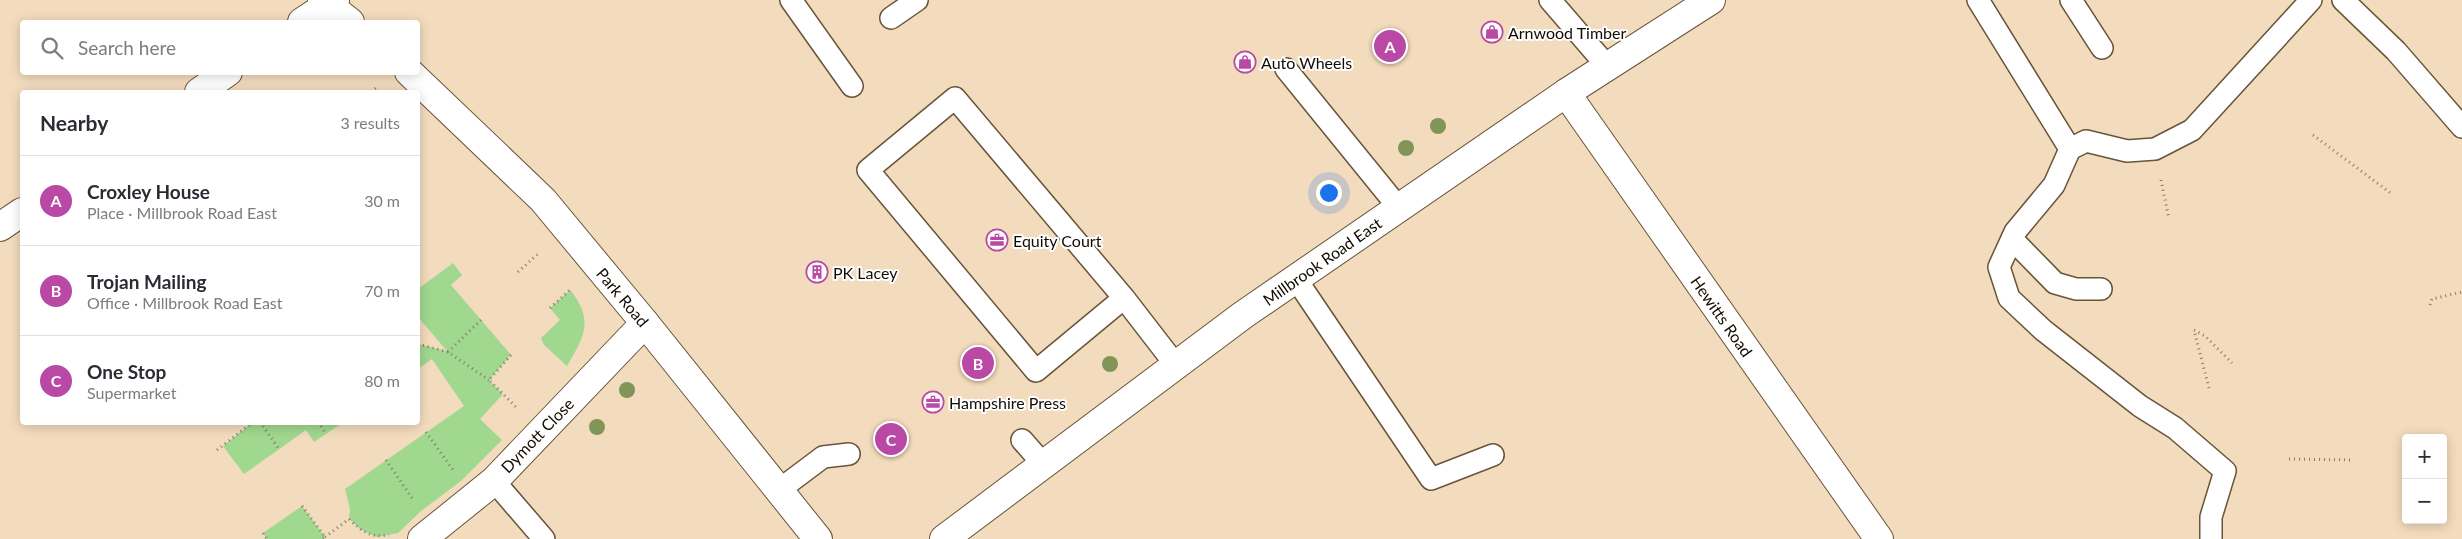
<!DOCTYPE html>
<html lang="en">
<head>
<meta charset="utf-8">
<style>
	:root { --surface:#fff; --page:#f2f2f3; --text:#2b2b33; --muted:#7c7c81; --line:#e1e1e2; --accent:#b949a4 }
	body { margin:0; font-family:Lato,sans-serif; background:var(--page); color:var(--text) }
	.controls { position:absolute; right:15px; bottom:15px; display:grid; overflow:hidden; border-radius:5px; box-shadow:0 2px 12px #0003 }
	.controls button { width:45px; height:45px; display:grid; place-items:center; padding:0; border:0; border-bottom:1px solid var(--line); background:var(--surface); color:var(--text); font:25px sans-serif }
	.you { position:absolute; left:1328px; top:192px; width:18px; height:18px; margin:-12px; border:4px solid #fff; border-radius:50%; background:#1a73e8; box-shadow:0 0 0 8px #1a73e833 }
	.badge { display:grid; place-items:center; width:32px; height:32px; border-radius:50%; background:var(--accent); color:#fff; font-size:16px; font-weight:700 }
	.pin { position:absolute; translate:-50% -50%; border:2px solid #fff; box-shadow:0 1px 5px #0006 }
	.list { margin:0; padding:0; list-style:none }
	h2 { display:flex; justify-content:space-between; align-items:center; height:65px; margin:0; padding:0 20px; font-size:21px }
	h2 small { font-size:16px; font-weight:400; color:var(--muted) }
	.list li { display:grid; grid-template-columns:32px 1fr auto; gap:15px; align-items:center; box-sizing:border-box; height:90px; padding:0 20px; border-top:1px solid var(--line) }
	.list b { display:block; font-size:19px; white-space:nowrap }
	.list p { margin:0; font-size:16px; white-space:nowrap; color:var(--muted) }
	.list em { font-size:16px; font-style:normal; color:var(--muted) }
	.icon { flex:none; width:28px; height:28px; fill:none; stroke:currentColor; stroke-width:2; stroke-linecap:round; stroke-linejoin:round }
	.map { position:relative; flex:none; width:2462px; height:539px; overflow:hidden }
	.search { position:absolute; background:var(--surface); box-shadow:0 2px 12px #0003; left:20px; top:20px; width:400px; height:55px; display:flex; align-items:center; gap:12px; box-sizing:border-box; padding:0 18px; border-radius:5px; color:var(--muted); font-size:19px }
	.panel { position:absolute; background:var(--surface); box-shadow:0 2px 12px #0003; left:20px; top:90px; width:400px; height:335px; border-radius:5px }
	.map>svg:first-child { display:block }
	.green { fill:#a0d88f }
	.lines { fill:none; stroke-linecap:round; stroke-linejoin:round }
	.lane-casing { stroke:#685439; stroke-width:24 }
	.street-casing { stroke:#685439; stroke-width:30 }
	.secondary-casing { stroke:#685439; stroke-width:30 }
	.path { stroke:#897965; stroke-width:3; stroke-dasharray:1 4; stroke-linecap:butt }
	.lane { stroke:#fff; stroke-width:21 }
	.street { stroke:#fff; stroke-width:28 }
	.secondary { stroke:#fff; stroke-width:28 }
	.tree { fill:#809557 }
	.labels { text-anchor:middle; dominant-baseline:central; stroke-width:4; stroke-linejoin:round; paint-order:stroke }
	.poi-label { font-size:16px; fill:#120b03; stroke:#fff; text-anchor:start }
	.street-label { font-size:16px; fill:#120b03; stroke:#fff }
</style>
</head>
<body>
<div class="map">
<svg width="2462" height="539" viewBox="0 0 2462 539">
	<rect width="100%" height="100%" fill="#f3dbbd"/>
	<g class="green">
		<polygon points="453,263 462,275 451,285 511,355 489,380 503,394 480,419 502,440 461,481 421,511 398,533 377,537 361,530 349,519 350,509 345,489 464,406 432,359 418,369 418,344 447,351 418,317 418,289"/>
		<path d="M570 290C594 319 585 336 567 366L544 345 541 338 560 320 550 308Z"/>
		<polygon points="253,422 342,422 342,423 314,442 306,430 244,474 223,446"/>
		<polygon points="302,506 325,537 322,539 267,539 263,533"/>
	</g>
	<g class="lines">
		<g class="lane-casing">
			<g id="lane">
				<polyline points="791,0 852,86"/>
				<polyline points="1550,0 1607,66"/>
				<polyline points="1978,0 2070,149 2086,141 2127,151 2155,149 2192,130 2311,0"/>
				<polyline points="2071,0 2102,48"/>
				<polyline points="2343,0 2396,51 2462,127"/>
				<polyline points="891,18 917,0"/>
				<polyline points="1286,69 1399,208"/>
				<polyline points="2070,149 2054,185 2015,232 1999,267 2009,298 2043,330 2140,406 2175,428 2225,471 2211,517 2211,539"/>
				<polyline points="2012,239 2055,283 2076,289 2101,289"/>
				<polyline points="1296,279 1431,479 1493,455"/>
				<polyline points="1124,298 1036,371 868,170 955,98 1124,298 1175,364"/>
				<polyline points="1022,440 1043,464"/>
				<polyline points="494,481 544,539"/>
				<polyline points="779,490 823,457 849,454"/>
			</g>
		</g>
		<g class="street-casing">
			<g id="street">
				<polyline points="322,0 350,22"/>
				<polyline points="409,72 543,200 645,323 818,539"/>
				<polyline points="1566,93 1879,539"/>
				<polyline points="422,539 494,481 645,323"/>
				<polyline points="944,539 1243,315 1566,93 1711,0"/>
			</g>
		</g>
		<g class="secondary-casing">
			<g id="secondary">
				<polyline points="302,22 335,0"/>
				<polyline points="199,92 228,72"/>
				<polyline points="0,227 22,212"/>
			</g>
		</g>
		<g class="path">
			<polyline points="371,92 378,86"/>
			<polyline points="2313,135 2392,194"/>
			<polyline points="2161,180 2169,219"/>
			<polyline points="518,272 540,252"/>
			<polyline points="2430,305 2432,299 2462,292"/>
			<polyline points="550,308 571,289"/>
			<polyline points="418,344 448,352 489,380"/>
			<polyline points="448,352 481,320"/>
			<polyline points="511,355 489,380 517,408"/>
			<polyline points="2209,388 2194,330 2205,336 2232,363"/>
			<polyline points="260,422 279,449"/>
			<polyline points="318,422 326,434"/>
			<polyline points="426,432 453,470"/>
			<polyline points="217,450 253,422"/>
			<polyline points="2289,459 2353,460"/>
			<polyline points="386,460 414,501"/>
			<polyline points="302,506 325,537 322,539"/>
			<polyline points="263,533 267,539"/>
			<path d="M325 537 349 519C363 532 370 538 389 535"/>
		</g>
		<use href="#lane" class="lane"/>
		<use href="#street" class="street"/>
		<use href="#secondary" class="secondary"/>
	</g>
	<g class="tree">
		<circle cx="1438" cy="126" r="8"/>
		<circle cx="1406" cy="148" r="8"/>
		<circle cx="1110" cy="364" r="8"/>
		<circle cx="627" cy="390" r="8"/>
		<circle cx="597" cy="427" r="8"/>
	</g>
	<defs>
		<g id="shop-ring" transform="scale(1.125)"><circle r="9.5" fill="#fff" stroke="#b949a4" stroke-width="1.5"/><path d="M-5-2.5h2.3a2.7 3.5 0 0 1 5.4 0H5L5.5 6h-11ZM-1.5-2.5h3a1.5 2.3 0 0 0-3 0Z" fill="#b949a4"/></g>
		<g id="office-ring" transform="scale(1.125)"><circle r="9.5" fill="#fff" stroke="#b949a4" stroke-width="1.5"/><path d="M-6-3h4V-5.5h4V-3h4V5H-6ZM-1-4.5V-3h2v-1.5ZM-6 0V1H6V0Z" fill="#b949a4"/></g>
		<g id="building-ring" transform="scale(1.125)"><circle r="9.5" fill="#fff" stroke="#b949a4" stroke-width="1.5"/><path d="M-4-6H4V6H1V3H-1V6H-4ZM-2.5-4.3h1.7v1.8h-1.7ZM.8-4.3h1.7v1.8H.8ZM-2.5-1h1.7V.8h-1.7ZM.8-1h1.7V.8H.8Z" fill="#b949a4"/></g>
	</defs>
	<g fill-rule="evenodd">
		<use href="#shop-ring" x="1492" y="32"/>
		<use href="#shop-ring" x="1245" y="62"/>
		<use href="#office-ring" x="997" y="240"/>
		<use href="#building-ring" x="817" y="272"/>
		<use href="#office-ring" x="933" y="402"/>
	</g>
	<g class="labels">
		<g class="poi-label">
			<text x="1508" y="32">Arnwood Timber</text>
			<text x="1261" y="62">Auto Wheels</text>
			<text x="1013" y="240">Equity Court</text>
			<text x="833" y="272">PK Lacey</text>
			<text x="949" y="402">Hampshire Press</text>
		</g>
		<g class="street-label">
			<text transform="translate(1322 261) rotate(-35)">Millbrook Road East</text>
			<text transform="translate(623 297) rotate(50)">Park Road</text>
			<text transform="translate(1722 316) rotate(55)">Hewitts Road</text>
			<text transform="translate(537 435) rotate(-46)">Dymott Close</text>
		</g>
	</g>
</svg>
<div class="controls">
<button>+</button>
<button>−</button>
</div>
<div class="you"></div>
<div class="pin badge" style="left:1390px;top:46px">A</div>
<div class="pin badge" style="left:978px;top:363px">B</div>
<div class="pin badge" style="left:891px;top:439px">C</div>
<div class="search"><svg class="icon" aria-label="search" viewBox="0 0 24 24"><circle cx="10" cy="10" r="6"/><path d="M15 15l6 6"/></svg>Search here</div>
<section class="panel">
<h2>Nearby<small>3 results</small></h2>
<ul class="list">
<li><span class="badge">A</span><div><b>Croxley House</b><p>Place · Millbrook Road East</p></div><em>30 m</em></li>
<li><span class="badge">B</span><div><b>Trojan Mailing</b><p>Office · Millbrook Road East</p></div><em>70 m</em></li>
<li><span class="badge">C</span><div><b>One Stop</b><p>Supermarket</p></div><em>80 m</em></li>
</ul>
</section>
</div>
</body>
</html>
